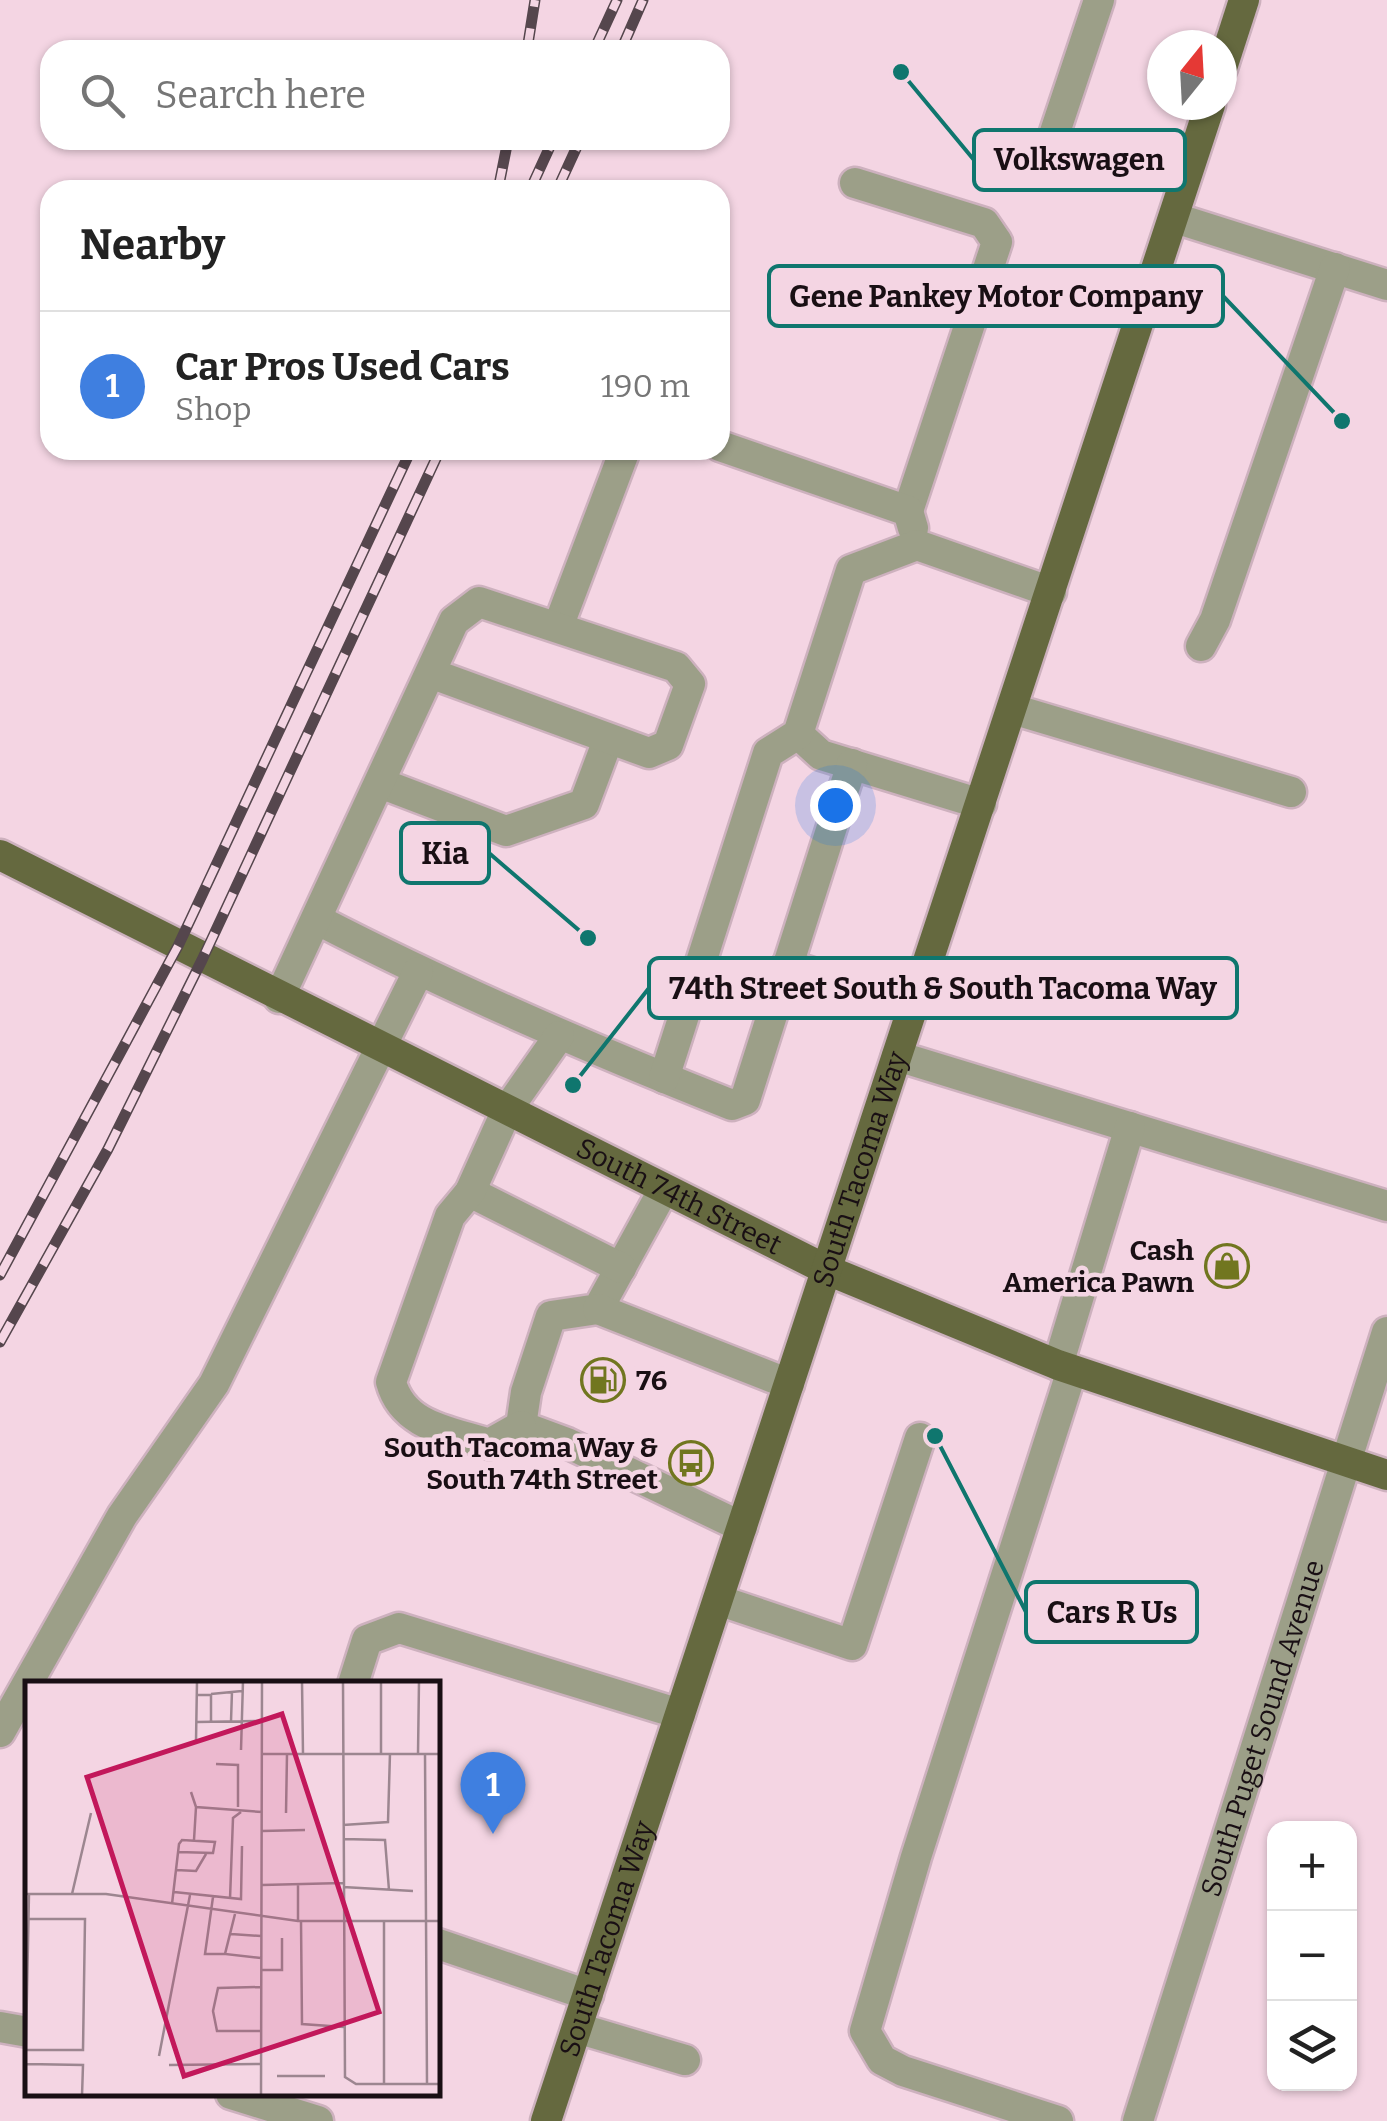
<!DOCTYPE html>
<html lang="en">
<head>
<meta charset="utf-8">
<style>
	:root { --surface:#fff; --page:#f2f2f2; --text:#222; --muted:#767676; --line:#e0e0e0; --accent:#db2777 }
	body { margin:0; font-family:Bitter,serif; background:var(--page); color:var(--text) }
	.controls { position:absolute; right:30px; bottom:30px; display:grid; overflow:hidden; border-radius:20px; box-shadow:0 2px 8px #0004 }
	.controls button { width:90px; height:90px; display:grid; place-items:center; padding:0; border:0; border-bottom:2px solid var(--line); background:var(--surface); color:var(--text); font:50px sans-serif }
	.compass { position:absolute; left:1147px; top:30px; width:90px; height:90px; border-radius:50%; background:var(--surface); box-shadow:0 2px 8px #0004; rotate:18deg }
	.you { position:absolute; left:835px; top:805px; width:35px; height:35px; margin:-25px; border:8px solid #fff; border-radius:50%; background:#1a73e8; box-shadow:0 0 0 15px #1a73e833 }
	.badge { display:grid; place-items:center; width:65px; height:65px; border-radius:50%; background:var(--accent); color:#fff; font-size:32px; font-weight:700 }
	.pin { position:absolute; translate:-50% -82px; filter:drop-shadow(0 2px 5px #0008) }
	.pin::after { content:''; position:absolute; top:52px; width:35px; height:30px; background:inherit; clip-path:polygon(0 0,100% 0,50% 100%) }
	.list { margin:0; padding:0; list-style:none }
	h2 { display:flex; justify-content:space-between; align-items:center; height:130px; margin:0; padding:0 40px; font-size:42px }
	h2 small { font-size:32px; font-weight:400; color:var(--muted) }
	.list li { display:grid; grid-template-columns:65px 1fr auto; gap:30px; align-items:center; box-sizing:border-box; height:150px; padding:0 40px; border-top:2px solid var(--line) }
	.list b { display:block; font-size:38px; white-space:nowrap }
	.list p { margin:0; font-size:32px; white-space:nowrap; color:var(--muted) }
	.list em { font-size:32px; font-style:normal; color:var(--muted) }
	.icon { flex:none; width:55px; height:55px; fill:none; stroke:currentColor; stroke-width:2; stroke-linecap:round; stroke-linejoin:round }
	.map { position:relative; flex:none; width:1387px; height:2121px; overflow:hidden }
	.search { position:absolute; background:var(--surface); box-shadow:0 2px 8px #0004; left:40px; top:40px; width:690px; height:110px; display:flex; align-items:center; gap:25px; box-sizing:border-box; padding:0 35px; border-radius:30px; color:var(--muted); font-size:38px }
	.panel { position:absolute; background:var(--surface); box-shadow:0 2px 8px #0004; left:40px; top:180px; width:690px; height:280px; border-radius:30px }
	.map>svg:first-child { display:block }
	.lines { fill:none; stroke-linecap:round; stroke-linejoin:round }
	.minor-casing { stroke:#cdb1be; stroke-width:35 }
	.major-casing { stroke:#cdb1be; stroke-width:35 }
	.minor { stroke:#9c9f88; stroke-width:30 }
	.major { stroke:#65693f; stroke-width:30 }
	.rail-casing { stroke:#55464d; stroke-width:11 }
	.rail { stroke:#f4d5e3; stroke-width:8; stroke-dasharray:22; stroke-linecap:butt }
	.labels { text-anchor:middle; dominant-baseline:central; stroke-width:9; stroke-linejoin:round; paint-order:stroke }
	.street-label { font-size:28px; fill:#190f14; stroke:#f4d5e3 }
	.poi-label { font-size:28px; font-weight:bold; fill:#190f14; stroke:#f4d5e3; text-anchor:end }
	.inset-road { fill:none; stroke:#9c8690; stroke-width:2.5 }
	.view { fill:#c2185b; fill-opacity:0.15; stroke:#c2185b; stroke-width:5 }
	.inset-edge { fill:none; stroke:#190f14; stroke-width:5 }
	.leader { fill:none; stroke:#0f766e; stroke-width:4 }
	.callout-dot { fill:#0f766e; stroke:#f4d5e3; stroke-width:4 }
	.callout { fill:#f4d5e3; stroke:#0f766e; stroke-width:4 }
	.callout-label { font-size:30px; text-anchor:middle; font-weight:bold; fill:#190f14 }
</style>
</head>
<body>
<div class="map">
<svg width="1387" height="2121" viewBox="0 0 1387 2121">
	<rect width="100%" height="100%" fill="#f4d5e3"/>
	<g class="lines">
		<g class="minor-casing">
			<g id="minor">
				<polyline points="1049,150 1099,0"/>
				<polyline points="855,183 984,223 997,242 908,511"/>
				<polyline points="1175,218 1387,285"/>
				<polyline points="720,446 908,511 913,528"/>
				<polyline points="558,627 625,450"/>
				<polyline points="1201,646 1215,620 1335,268"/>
				<polyline points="1012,709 1291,792"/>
				<polyline points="798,734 821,755 981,804"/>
				<polyline points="380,783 506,831 584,804 608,740"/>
				<path d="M318 920C453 990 591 1049 732 1105L745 1100 852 764"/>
				<polyline points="787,965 914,1005"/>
				<polyline points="279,998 454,621 479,602 676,667 690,684 668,745 649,753 430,673"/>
				<polyline points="897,1056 1387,1206"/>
				<polyline points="664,1078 768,753 798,734 851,570 917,545 1051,592"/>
				<polyline points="664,1189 598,1309 551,1316 526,1392 521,1426 567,1443 742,1527"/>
				<polyline points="470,1192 621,1268"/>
				<polyline points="598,1309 789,1384"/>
				<polyline points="1058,1365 1130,1127"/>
				<path d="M521 1426 489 1444C450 1431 403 1427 391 1382L450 1216 470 1192 507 1110 559 1036"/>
				<polyline points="718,1600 852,1645 920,1438"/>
				<polyline points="353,1684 367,1640 399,1628 680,1714"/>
				<polyline points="0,1732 122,1516 214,1384 418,972"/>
				<polyline points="438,1944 588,1995"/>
				<polyline points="0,2027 28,2032"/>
				<polyline points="577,2028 685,2060"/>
				<polyline points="231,2094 318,2121"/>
				<polyline points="1058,2121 903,2071 882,2060 865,2031 916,1857 1072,1370"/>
				<path id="s1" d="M1138 2121 1387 1332"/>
			</g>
		</g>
		<g class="major-casing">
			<g id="major">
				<polyline points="1222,68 1244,0"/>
				<path id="s2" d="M0 855 827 1270 1058 1365 1387 1475"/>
				<path id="s3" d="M546 2121 1210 105"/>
			</g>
		</g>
		<use href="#minor" class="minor"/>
		<use href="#major" class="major"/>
		<g class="rail-casing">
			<g id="rail">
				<polyline points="527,50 535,0"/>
				<polyline points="594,50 617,0"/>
				<polyline points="621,50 643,0"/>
				<polyline points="498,190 508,140"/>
				<polyline points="530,190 553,140"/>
				<polyline points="557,190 580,140"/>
				<polyline points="0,1275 178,946 411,450"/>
				<polyline points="0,1342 108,1149 202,960 440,450"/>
			</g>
		</g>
		<use href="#rail" class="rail"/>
	</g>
	<defs>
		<g id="shop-ring" transform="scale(2.25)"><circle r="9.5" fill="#f4d5e3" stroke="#71761f" stroke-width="1.5"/><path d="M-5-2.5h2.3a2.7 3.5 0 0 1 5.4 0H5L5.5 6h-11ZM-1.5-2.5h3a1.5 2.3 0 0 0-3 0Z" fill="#71761f"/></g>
		<g id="fuel-ring" transform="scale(2.25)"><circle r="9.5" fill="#f4d5e3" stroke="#71761f" stroke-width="1.5"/><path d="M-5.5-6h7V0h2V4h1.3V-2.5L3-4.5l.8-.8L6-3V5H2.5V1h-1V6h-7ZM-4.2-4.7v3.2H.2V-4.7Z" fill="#71761f"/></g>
		<g id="bus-ring" transform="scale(2.25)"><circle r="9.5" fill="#f4d5e3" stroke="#71761f" stroke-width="1.5"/><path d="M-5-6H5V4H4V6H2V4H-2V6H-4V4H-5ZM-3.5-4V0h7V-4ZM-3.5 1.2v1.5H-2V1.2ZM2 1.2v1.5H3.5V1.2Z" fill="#71761f"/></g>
	</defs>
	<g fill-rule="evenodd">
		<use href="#shop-ring" x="1227" y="1266"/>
		<use href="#fuel-ring" x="603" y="1380"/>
		<use href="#bus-ring" x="691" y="1463"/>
	</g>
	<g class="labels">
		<g class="street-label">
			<text stroke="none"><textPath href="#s3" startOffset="1002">South Tacoma Way</textPath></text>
			<text stroke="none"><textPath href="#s2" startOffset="760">South 74th Street</textPath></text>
			<text stroke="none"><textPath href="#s1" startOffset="412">South Puget Sound Avenue</textPath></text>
			<text stroke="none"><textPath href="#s3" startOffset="192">South Tacoma Way</textPath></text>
		</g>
		<g class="poi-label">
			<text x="1194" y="1250">Cash<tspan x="1194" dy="32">America Pawn</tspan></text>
			<text x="636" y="1380" text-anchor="start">76</text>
			<text x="658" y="1447">South Tacoma Way &amp;<tspan x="658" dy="32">South 74th Street</tspan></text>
		</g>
	</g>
	<g transform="translate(25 1681)">
		<rect width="415" height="415" fill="#f4d5e3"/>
		<path class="inset-road" d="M277 0 278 73M318 0 320 396 331 403H415M356 0V72M186 13 217 10M172 14H186V40M206 40 207 10M172 41 237 40M171 60 172 0M216 69 218 0M237 73H415M393 73 394 0M400 73 402 403M191 83 213 84V126M166 111 171 126 237 131M261 132 262 73M318 144 363 141 365 72M237 150 280 149M318 158 360 159 364 209M169 159 171 126M151 189 171 190 181 173M273 203V240M237 204 318 202M318 206 388 210M149 211 216 218 217 165M0 213H81L273 240H415M47 213 66 132M188 216 180 273H200M205 218 208 137 216 131M147 223 154 163 157 159 190 161 188 172 153 171M210 233 200 273 236 277M276 240 277 343 319 346M206 253 236 255M236 289H257V257M236 350H192L188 330 193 307 236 306M0 369H58L60 238H3M134 375 165 214M1 383 58 384 57 415M144 384 236 383M252 395H300M359 403V240M0 410 4 213M236 415 237 0"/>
		<path class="view" d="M257 33 354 331 159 395 62 96Z"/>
		<rect width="415" height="415" class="inset-edge"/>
	</g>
	<path class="leader" d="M901 72L974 160M1342 421L1223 296M588 938L489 853M573 1085L649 988M935 1436L1026 1612"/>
	<g class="callout-dot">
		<circle cx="901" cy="72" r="10"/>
		<circle cx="1342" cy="421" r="10"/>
		<circle cx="588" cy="938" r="10"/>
		<circle cx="573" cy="1085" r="10"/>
		<circle cx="935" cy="1436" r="10"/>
	</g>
	<g class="callout">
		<rect x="974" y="130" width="211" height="60" rx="10"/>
		<rect x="769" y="266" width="454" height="60" rx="10"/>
		<rect x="401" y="823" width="88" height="60" rx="10"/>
		<rect x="649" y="958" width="588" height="60" rx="10"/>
		<rect x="1026" y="1582" width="171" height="60" rx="10"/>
	</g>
	<g class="callout-label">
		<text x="1079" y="170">Volkswagen</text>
		<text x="996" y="307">Gene Pankey Motor Company</text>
		<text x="445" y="864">Kia</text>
		<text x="943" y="999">74th Street South &amp; South Tacoma Way</text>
		<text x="1112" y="1623">Cars R Us</text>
	</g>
</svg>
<div class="controls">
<button>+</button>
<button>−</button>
<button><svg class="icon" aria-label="layers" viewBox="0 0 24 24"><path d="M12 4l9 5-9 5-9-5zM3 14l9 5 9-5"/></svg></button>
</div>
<svg class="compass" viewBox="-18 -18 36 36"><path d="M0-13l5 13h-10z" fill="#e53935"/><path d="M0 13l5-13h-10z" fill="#767676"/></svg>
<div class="you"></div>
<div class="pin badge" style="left:493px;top:1834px;background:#3f7fe0">1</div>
<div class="search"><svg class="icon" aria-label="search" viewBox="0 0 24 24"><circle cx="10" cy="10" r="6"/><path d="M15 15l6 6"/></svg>Search here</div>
<section class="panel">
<h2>Nearby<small></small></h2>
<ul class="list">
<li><span class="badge" style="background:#3f7fe0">1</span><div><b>Car Pros Used Cars</b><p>Shop</p></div><em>190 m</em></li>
</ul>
</section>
</div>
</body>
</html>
